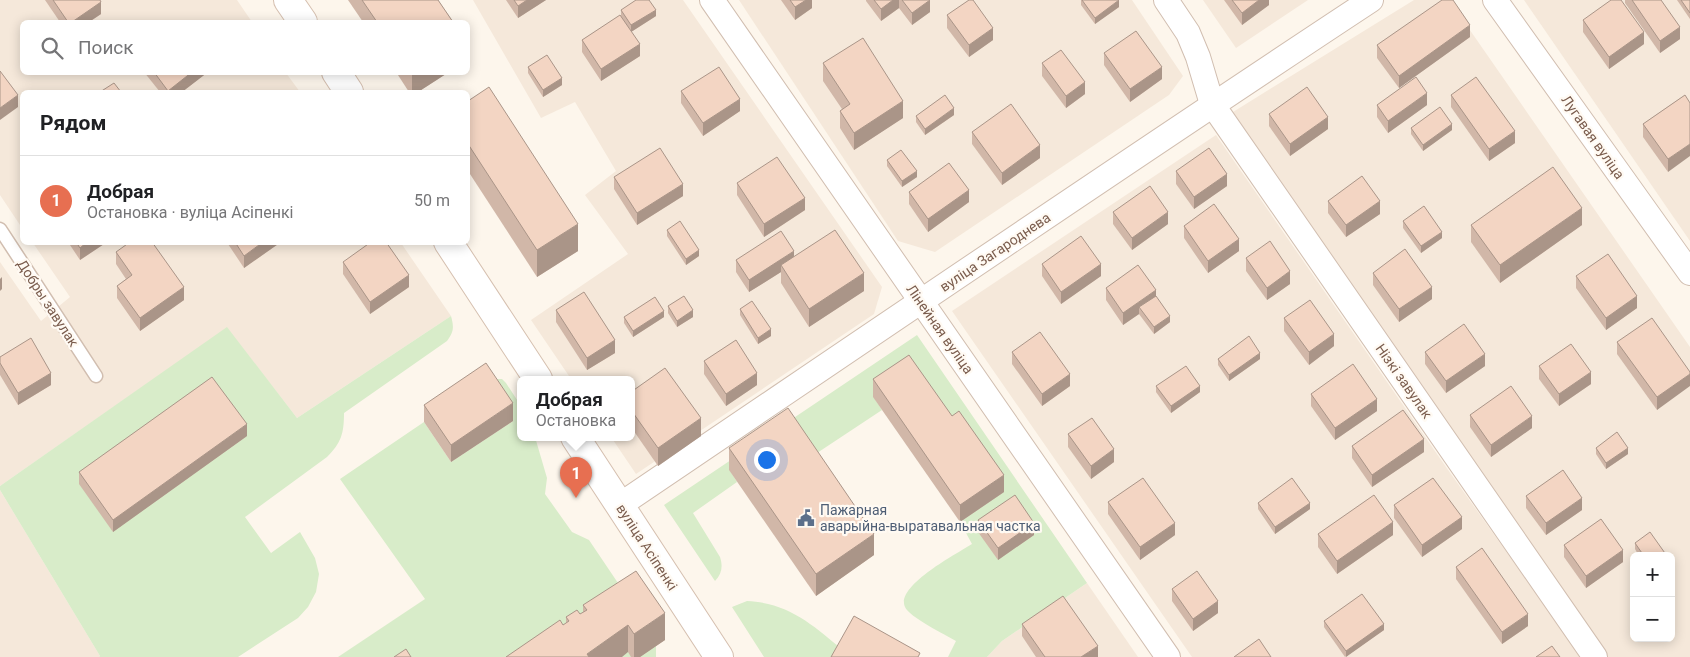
<!DOCTYPE html>
<html lang="ru">
<head>
<meta charset="utf-8">
<style>
	:root { --surface:#fff; --page:#f2f2f2; --text:#202124; --muted:#757577; --line:#e0e0e0; --accent:#e76f51 }
	body { margin:0; font-family:Roboto,sans-serif; background:var(--page); color:var(--text) }
	.controls { position:absolute; right:15px; bottom:15px; display:grid; overflow:hidden; border-radius:8px; box-shadow:0 2px 12px #0003 }
	.controls button { width:45px; height:45px; display:grid; place-items:center; padding:0; border:0; border-bottom:1px solid var(--line); background:var(--surface); color:var(--text); font:25px sans-serif }
	.you { position:absolute; left:766px; top:459px; width:18px; height:18px; margin:-12px; border:4px solid #fff; border-radius:50%; background:#1a73e8; box-shadow:0 0 0 8px #1a73e833 }
	.badge { display:grid; place-items:center; width:32px; height:32px; border-radius:50%; background:var(--accent); color:#fff; font-size:16px; font-weight:700 }
	.pin { position:absolute; translate:-50% -41px; filter:drop-shadow(0 1px 2px #0008) }
	.pin::after { content:''; position:absolute; top:26px; width:18px; height:15px; background:inherit; clip-path:polygon(0 0,100% 0,50% 100%) }
	.popup { position:absolute; left:517px; top:376px; width:118px; height:65px; box-sizing:border-box; display:grid; place-content:center; border-radius:8px; background:var(--surface); filter:drop-shadow(0 1px 4px #0005); font-size:16px; white-space:nowrap; color:var(--muted) }
	.popup b { font-size:19px; color:var(--text) }
	.popup::after { content:''; position:absolute; left:50%; top:100%; margin-left:-10px; border:10px solid transparent; border-top-color:var(--surface) }
	.list { margin:0; padding:0; list-style:none }
	h2 { display:flex; justify-content:space-between; align-items:center; height:65px; margin:0; padding:0 20px; font-size:21px }
	h2 small { font-size:16px; font-weight:400; color:var(--muted) }
	.list li { display:grid; grid-template-columns:32px 1fr auto; gap:15px; align-items:center; box-sizing:border-box; height:90px; padding:0 20px; border-top:1px solid var(--line) }
	.list b { display:block; font-size:19px; white-space:nowrap }
	.list p { margin:0; font-size:16px; white-space:nowrap; color:var(--muted) }
	.list em { font-size:16px; font-style:normal; color:var(--muted) }
	.icon { flex:none; width:28px; height:28px; fill:none; stroke:currentColor; stroke-width:2; stroke-linecap:round; stroke-linejoin:round }
	.map { position:relative; flex:none; width:1690px; height:657px; overflow:hidden }
	.search { position:absolute; background:var(--surface); box-shadow:0 2px 12px #0003; left:20px; top:20px; width:450px; height:55px; display:flex; align-items:center; gap:12px; box-sizing:border-box; padding:0 18px; border-radius:8px; color:var(--muted); font-size:19px }
	.panel { position:absolute; background:var(--surface); box-shadow:0 2px 12px #0003; left:20px; top:90px; width:450px; height:155px; border-radius:8px }
	.map>svg:first-child { display:block }
	.residential { fill:#f5e8da; fill-rule:evenodd }
	.green { fill:#d8ecc9 }
	.lines { fill:none; stroke-linecap:round; stroke-linejoin:round }
	.service-casing { stroke:#d1beb0; stroke-width:15 }
	.minor-casing { stroke:#d1beb0; stroke-width:26 }
	.secondary-casing { stroke:#d6c0b0; stroke-width:30 }
	.service { stroke:#fff; stroke-width:12 }
	.minor { stroke:#fff; stroke-width:24 }
	.secondary { stroke:#fff; stroke-width:28 }
	.wall { fill:#d1b7a8 }
	.shaded-wall { fill:#aa9588 }
	.building { fill:#f3d5c3; stroke:#aa9588 }
	.labels { text-anchor:middle; dominant-baseline:central; stroke-width:4.5; stroke-linejoin:round; paint-order:stroke }
	.street-label { font-size:14px; fill:#7a5c4d; stroke:#fffaf3 }
	.service-label { font-size:14px; fill:#4e5e75; stroke:#fffaf3; text-anchor:start }
</style>
</head>
<body>
<div class="map">
<svg width="1690" height="657" viewBox="0 0 1690 657">
	<rect width="100%" height="100%" fill="#fdf6ec"/>
	<g class="residential">
		<polygon points="0,0 237,0 252,22 22,22 22,72 286,73 300,92 22,92 22,228 0,195"/>
		<polygon points="473,0 683,0 882,287 874,314 636,474 611,437 631,437 631,379 571,379 531,320 628,254 585,195 616,171 575,102 541,118"/>
		<polygon points="739,0 1132,0 1183,76 1169,95 935,252 898,241"/>
		<polygon points="1203,0 1308,0 1236,48"/>
		<path d="M1414 0H1449L1690 347V657H1608L1488 488 1295 206 1233 112ZM1634 556H1671V638H1634Z"/>
		<polygon points="1524,0 1690,0 1690,241"/>
		<polygon points="1216,135 1446,467 1581,657 1192,657 952,311"/>
		<polygon points="33,243 401,243 451,316 297,418 227,328 0,486 0,262 41,321 70,297"/>
		<polygon points="0,490 100,656 99,657 0,657"/>
		<polygon points="1087,583 1138,657 987,657 1002,641"/>
	</g>
	<g class="green">
		<path d="M451 316C454 327 454 332 447 341L344 413C344 434 341 443 327 457L245 517 271 553 300 532 315 558 319 574 316 592 308 607 298 618 238 657H99L100 656 0 490V486L227 327 297 418Z"/>
		<path d="M917 335 1087 583 1002 641 987 657H948L956 641C946 635 909 617 905 607 895 586 958 553 972 544L960 522 1003 492 873 396 882 410 808 459 729 469 737 482 693 513 720 557C723 566 722 574 715 581L664 505Z"/>
		<polygon points="495,379 502,379 506,383 521,406 521,437 535,437 547,478 545,494 572,532 589,540 649,629 656,643 656,657 338,657 425,599 340,479 424,422 451,462 513,421"/>
		<path d="M747 601C789 603 813 625 844 651L840 657H764L732 607Z"/>
	</g>
	<g class="lines">
		<g class="service-casing">
			<polyline id="service" points="0,229 96,376"/>
		</g>
		<g class="minor-casing">
			<g id="minor">
				<polyline points="712,0 1168,657"/>
				<polyline points="1166,0 1188,33 1198,57 1212,104 1595,657"/>
				<polyline points="1495,0 1690,273"/>
				<path d="M620 505C870 336 1119 166 1371 0"/>
			</g>
		</g>
		<g class="secondary-casing">
			<g id="secondary">
				<polyline points="288,0 303,22"/>
				<polyline points="336,72 349,92"/>
				<polyline points="448,242 538,379"/>
				<polyline points="575,437 719,657"/>
			</g>
		</g>
		<use href="#service" class="service"/>
		<use href="#minor" class="minor"/>
		<use href="#secondary" class="secondary"/>
	</g>
	<g class="wall">
		<polygon points="45,0 100,0 101,14 89,22 60,22"/>
		<polygon points="348,0 438,0 453,22 363,22"/>
		<polygon points="506,0 546,0 518,18"/>
		<polygon points="781,0 812,0 812,8 795,20"/>
		<polygon points="866,0 929,0 930,12 912,25 899,8 881,21 866,1"/>
		<polygon points="1081,0 1082,0 1119,7 1095,24 1081,5"/>
		<polygon points="1224,0 1269,0 1269,5 1242,25"/>
		<polygon points="1625,0 1661,0 1680,39 1660,53 1625,3"/>
		<polygon points="1677,0 1690,0 1690,19"/>
		<polygon points="621,10 656,16 631,32 640,56 601,81 582,52 582,40 621,15"/>
		<polygon points="947,15 993,40 969,57 947,28"/>
		<polygon points="1583,20 1644,44 1609,69 1583,32"/>
		<polygon points="1470,37 1399,88 1377,58 1377,45"/>
		<polygon points="1104,53 1162,79 1130,102 1104,65"/>
		<polygon points="823,63 903,118 854,150 840,128 840,111 842,109 823,81"/>
		<polygon points="1042,63 1085,94 1066,108 1042,76"/>
		<polygon points="528,67 562,85 543,97 528,73"/>
		<polygon points="144,72 208,72 182,92 160,92"/>
		<polygon points="396,72 449,72 418,92 409,92"/>
		<polygon points="681,91 740,111 703,136 681,103"/>
		<polygon points="1451,95 1515,143 1489,161 1451,107"/>
		<polygon points="1685,95 1668,172 1643,137 1643,124"/>
		<polygon points="468,101 578,251 537,277 468,171"/>
		<polygon points="1377,105 1427,105 1388,133 1377,117"/>
		<polygon points="1269,114 1328,129 1290,156 1269,126"/>
		<polygon points="954,115 925,135 916,122 916,116"/>
		<polygon points="1411,128 1452,130 1423,151 1411,134"/>
		<polygon points="972,132 1040,158 1002,185 972,144"/>
		<polygon points="887,160 917,177 902,187 887,166"/>
		<polygon points="1176,171 1227,186 1194,209 1176,184"/>
		<polygon points="614,177 683,196 637,225 614,189"/>
		<polygon points="737,183 805,210 764,237 737,195"/>
		<polygon points="909,192 969,202 928,232 909,204"/>
		<polygon points="1328,201 1380,214 1346,237 1328,213"/>
		<polygon points="1113,212 1168,224 1132,250 1113,224"/>
		<polygon points="1403,221 1442,238 1421,253 1403,228"/>
		<polygon points="1471,225 1582,225 1500,283 1471,242"/>
		<polygon points="1184,226 1239,251 1208,273 1184,238"/>
		<polygon points="667,230 699,256 686,265 667,236"/>
		<polygon points="68,242 104,242 104,244 80,260"/>
		<polygon points="228,242 281,242 244,268 228,244"/>
		<polygon points="116,252 184,300 140,331 117,298 117,286 126,279 116,264"/>
		<polygon points="794,257 864,291 809,327 781,283 781,272 749,292 736,272 736,260"/>
		<polygon points="1246,258 1290,284 1267,300 1246,271"/>
		<polygon points="343,262 409,287 370,314 343,274"/>
		<polygon points="1042,264 1101,276 1061,304 1042,276"/>
		<polygon points="1373,273 1432,299 1399,322 1373,285"/>
		<polygon points="1576,276 1637,308 1606,330 1576,288"/>
		<polygon points="1106,288 1170,322 1154,334 1139,314 1123,325 1106,300"/>
		<polygon points="668,306 693,317 677,327 668,313"/>
		<polygon points="740,309 771,336 758,344 740,315"/>
		<polygon points="556,310 615,353 587,370 556,322"/>
		<polygon points="624,317 664,317 633,337 624,323"/>
		<polygon points="1284,318 1334,346 1309,365 1284,331"/>
		<polygon points="1617,342 1690,372 1657,410 1617,354"/>
		<polygon points="1012,352 1070,386 1042,406 1012,364"/>
		<polygon points="1425,352 1485,366 1446,393 1425,364"/>
		<polygon points="0,357 51,385 18,405 0,375"/>
		<polygon points="1218,359 1260,359 1229,381 1218,365"/>
		<polygon points="704,361 757,385 726,406 704,374"/>
		<polygon points="1539,366 1591,384 1559,406 1539,379"/>
		<polygon points="873,379 1004,492 960,522 873,397"/>
		<polygon points="1156,386 1200,392 1171,413 1156,392"/>
		<polygon points="631,392 701,436 658,466 631,427"/>
		<polygon points="1311,394 1377,411 1335,440 1311,406"/>
		<polygon points="424,405 513,421 451,462 424,422"/>
		<polygon points="1470,415 1532,428 1491,457 1470,427"/>
		<polygon points="1068,434 1114,462 1091,479 1068,447"/>
		<polygon points="247,436 113,532 79,484 79,472"/>
		<polygon points="1352,446 1424,452 1372,487 1352,458"/>
		<polygon points="729,448 874,555 816,596 729,470"/>
		<polygon points="1596,448 1628,454 1606,469 1596,454"/>
		<polygon points="1526,496 1582,510 1546,535 1526,508"/>
		<polygon points="1108,502 1175,535 1140,560 1108,514"/>
		<polygon points="1258,503 1310,509 1275,534 1258,509"/>
		<polygon points="1394,505 1462,529 1422,557 1394,518"/>
		<polygon points="978,520 1034,535 998,560 978,532"/>
		<polygon points="1318,534 1393,535 1337,574 1318,547"/>
		<polygon points="1635,543 1667,556 1639,556 1635,549"/>
		<polygon points="1564,545 1623,562 1586,588 1564,557"/>
		<polygon points="1456,567 1528,626 1502,644 1456,579"/>
		<polygon points="1172,589 1218,613 1193,631 1172,601"/>
		<polygon points="583,605 665,640 640,657 631,657 628,652 563,625 566,623 566,617 580,614 583,613"/>
		<polygon points="1324,621 1384,630 1345,657 1324,627"/>
		<polygon points="1022,624 1098,657 1036,657 1022,636"/>
	</g>
	<g class="shaded-wall">
		<polygon points="527,0 546,0 518,18 518,6"/>
		<polygon points="806,0 812,0 812,8 795,20 795,7"/>
		<polygon points="893,0 899,0 899,8 881,21 881,9"/>
		<polygon points="930,0 930,12 912,25 912,13"/>
		<polygon points="1119,0 1119,7 1095,24 1095,18"/>
		<polygon points="1259,0 1269,0 1269,5 1242,25 1242,13"/>
		<polygon points="101,2 101,14 89,22 72,22"/>
		<polygon points="656,10 656,16 631,32 631,25"/>
		<polygon points="1470,25 1470,37 1399,88 1399,76"/>
		<polygon points="1680,27 1680,39 1660,53 1660,41"/>
		<polygon points="993,28 993,40 969,57 969,45"/>
		<polygon points="1644,32 1644,44 1609,69 1609,57"/>
		<polygon points="640,44 640,56 601,81 601,69"/>
		<polygon points="1162,67 1162,79 1130,102 1130,89"/>
		<polygon points="192,72 208,72 182,92 168,92 168,91"/>
		<polygon points="416,72 449,72 418,92 412,92 412,75"/>
		<polygon points="562,78 562,85 543,97 543,90"/>
		<polygon points="1085,82 1085,94 1066,108 1066,96"/>
		<polygon points="1427,93 1427,105 1388,133 1388,121"/>
		<polygon points="18,95 18,107 0,120 0,108"/>
		<polygon points="740,99 740,111 703,136 703,123"/>
		<polygon points="903,101 903,118 854,150 854,133"/>
		<polygon points="954,108 954,115 925,135 925,129"/>
		<polygon points="1328,117 1328,129 1290,156 1290,144"/>
		<polygon points="1452,124 1452,130 1423,151 1423,145"/>
		<polygon points="1515,131 1515,143 1489,161 1489,149"/>
		<polygon points="1690,144 1690,156 1668,172 1668,159"/>
		<polygon points="1040,145 1040,158 1002,185 1002,173"/>
		<polygon points="917,171 917,177 902,187 902,181"/>
		<polygon points="1227,174 1227,186 1194,209 1194,197"/>
		<polygon points="683,184 683,196 637,225 637,213"/>
		<polygon points="969,190 969,202 928,232 928,219"/>
		<polygon points="805,198 805,210 764,237 764,224"/>
		<polygon points="1380,201 1380,214 1346,237 1346,225"/>
		<polygon points="1582,208 1582,225 1500,283 1500,265"/>
		<polygon points="1168,212 1168,224 1132,250 1132,238"/>
		<polygon points="578,224 578,251 537,277 537,250"/>
		<polygon points="1442,232 1442,238 1421,253 1421,246"/>
		<polygon points="1239,239 1239,251 1208,273 1208,261"/>
		<polygon points="87,242 104,242 104,244 80,260 80,248"/>
		<polygon points="263,242 281,242 244,268 244,256"/>
		<polygon points="699,250 699,256 686,265 686,259"/>
		<polygon points="794,251 794,263 781,265 781,272 749,292 749,280"/>
		<polygon points="1101,264 1101,276 1061,304 1061,292"/>
		<polygon points="1290,271 1290,284 1267,300 1267,288"/>
		<polygon points="864,273 864,291 809,327 809,309"/>
		<polygon points="409,275 409,287 370,314 370,302"/>
		<polygon points="2,277 2,289 0,291 0,279"/>
		<polygon points="184,287 184,300 140,331 140,318"/>
		<polygon points="1432,287 1432,299 1399,322 1399,309"/>
		<polygon points="1156,290 1156,302 1139,307 1139,314 1123,325 1123,313"/>
		<polygon points="1637,296 1637,308 1606,330 1606,318"/>
		<polygon points="693,310 693,317 677,327 677,321"/>
		<polygon points="664,311 664,317 633,337 633,331"/>
		<polygon points="1170,316 1170,322 1154,334 1154,327"/>
		<polygon points="771,329 771,336 758,344 758,338"/>
		<polygon points="1334,334 1334,346 1309,365 1309,352"/>
		<polygon points="615,340 615,353 587,370 587,358"/>
		<polygon points="1260,353 1260,359 1229,381 1229,375"/>
		<polygon points="1485,354 1485,366 1446,393 1446,381"/>
		<polygon points="1591,372 1591,384 1559,406 1559,394"/>
		<polygon points="51,373 51,385 18,405 18,393"/>
		<polygon points="757,373 757,385 726,406 726,394"/>
		<polygon points="1070,374 1070,386 1042,406 1042,394"/>
		<polygon points="1690,374 1690,386 1657,410 1657,397"/>
		<polygon points="1200,386 1200,392 1171,413 1171,406"/>
		<polygon points="1377,399 1377,411 1335,440 1335,428"/>
		<polygon points="513,403 513,421 451,462 451,445"/>
		<polygon points="1532,416 1532,428 1491,457 1491,445"/>
		<polygon points="701,418 701,436 658,466 658,448"/>
		<polygon points="247,424 247,436 113,532 113,520"/>
		<polygon points="1424,439 1424,452 1372,487 1372,475"/>
		<polygon points="1628,448 1628,454 1606,469 1606,463"/>
		<polygon points="1114,449 1114,462 1091,479 1091,466"/>
		<polygon points="1004,475 1004,492 960,522 960,505"/>
		<polygon points="1582,498 1582,510 1546,535 1546,523"/>
		<polygon points="1310,503 1310,509 1275,534 1275,527"/>
		<polygon points="1462,517 1462,529 1422,557 1422,545"/>
		<polygon points="1393,522 1393,535 1337,574 1337,561"/>
		<polygon points="1034,523 1034,535 998,560 998,548"/>
		<polygon points="1175,523 1175,535 1140,560 1140,547"/>
		<polygon points="874,534 874,555 816,596 816,574"/>
		<polygon points="1623,550 1623,562 1586,588 1586,576"/>
		<polygon points="1218,601 1218,613 1193,631 1193,619"/>
		<polygon points="665,613 665,640 640,657 634,657 634,634"/>
		<polygon points="1528,614 1528,626 1502,644 1502,632"/>
		<polygon points="1384,624 1384,630 1346,657 1346,651"/>
		<polygon points="628,625 628,652 622,657 587,657 587,654"/>
		<polygon points="1098,646 1098,657 1081,657"/>
	</g>
	<g class="building">
		<polygon points="53,0 100,0 101,2 72,22 68,22"/>
		<polygon points="362,0 438,0 453,22 377,22"/>
		<polygon points="514,0 527,0 518,6"/>
		<polygon points="636,0 649,0 656,10 631,25 621,10"/>
		<polygon points="790,0 806,0 795,7"/>
		<polygon points="874,0 893,0 881,9"/>
		<polygon points="902,0 930,0 912,13"/>
		<polygon points="969,0 973,0 993,28 969,45 947,15"/>
		<polygon points="1082,0 1119,0 1095,18"/>
		<polygon points="1232,0 1259,0 1242,13"/>
		<polygon points="1442,0 1453,0 1470,25 1399,76 1377,45"/>
		<polygon points="1611,0 1621,0 1644,32 1609,57 1583,20"/>
		<polygon points="1632,0 1661,0 1680,27 1660,41"/>
		<polygon points="1681,0 1690,0 1690,13"/>
		<polygon points="620,15 640,44 601,69 582,40"/>
		<polygon points="1136,31 1162,67 1130,89 1104,53"/>
		<polygon points="863,38 903,101 854,133 840,111 850,104 823,63"/>
		<polygon points="1061,50 1085,82 1066,96 1042,63"/>
		<polygon points="547,55 562,78 543,90 528,67"/>
		<polygon points="719,67 740,99 703,123 681,91"/>
		<polygon points="0,71 18,95 0,108"/>
		<polygon points="154,72 192,72 168,91"/>
		<polygon points="410,72 416,72 412,75"/>
		<polygon points="1416,77 1427,93 1388,121 1377,105"/>
		<polygon points="1476,77 1515,131 1489,149 1451,95"/>
		<polygon points="114,83 121,92 100,92"/>
		<polygon points="489,87 578,224 537,250 468,144 468,101"/>
		<polygon points="1307,87 1328,117 1290,144 1269,114"/>
		<polygon points="945,95 954,108 925,129 916,116"/>
		<polygon points="1685,95 1690,103 1690,144 1668,159 1643,124"/>
		<polygon points="1011,104 1040,145 1002,173 972,132"/>
		<polygon points="1440,107 1452,124 1423,145 1411,128"/>
		<polygon points="660,148 683,184 637,213 614,177"/>
		<polygon points="1209,148 1227,174 1194,197 1176,171"/>
		<polygon points="901,150 917,171 902,181 887,160"/>
		<polygon points="777,157 805,198 764,224 737,183"/>
		<polygon points="949,163 969,190 928,219 909,192"/>
		<polygon points="1553,167 1582,208 1500,265 1471,225"/>
		<polygon points="1362,176 1380,201 1346,225 1328,201"/>
		<polygon points="1150,186 1168,212 1132,238 1113,212"/>
		<polygon points="1214,204 1239,239 1208,261 1184,226"/>
		<polygon points="1424,206 1442,232 1421,246 1403,221"/>
		<polygon points="680,221 699,250 686,259 667,230"/>
		<polygon points="835,230 864,273 809,309 781,265"/>
		<polygon points="781,231 794,251 749,280 736,260"/>
		<polygon points="1081,236 1101,264 1061,292 1042,264"/>
		<polygon points="1270,241 1290,271 1267,288 1246,258"/>
		<polygon points="76,242 87,242 80,248"/>
		<polygon points="130,242 152,242 184,287 140,318 117,286 132,275 116,252"/>
		<polygon points="235,242 263,242 244,256"/>
		<polygon points="371,242 386,242 409,275 370,302 343,262"/>
		<polygon points="1405,249 1432,287 1399,309 1373,273"/>
		<polygon points="1608,254 1637,296 1606,318 1576,276"/>
		<polygon points="1138,265 1156,290 1123,313 1106,288"/>
		<polygon points="584,292 615,340 587,358 556,310"/>
		<polygon points="684,296 693,310 677,321 668,306"/>
		<polygon points="1156,296 1170,316 1154,327 1139,307"/>
		<polygon points="655,297 664,311 633,331 624,317"/>
		<polygon points="1310,300 1334,334 1309,352 1284,318"/>
		<polygon points="752,301 771,329 758,338 740,309"/>
		<polygon points="1652,318 1690,372 1690,374 1657,397 1617,342"/>
		<polygon points="1464,324 1485,354 1446,381 1425,352"/>
		<polygon points="1040,332 1070,374 1042,394 1012,352"/>
		<polygon points="1249,336 1260,353 1229,375 1218,359"/>
		<polygon points="31,338 51,373 18,393 0,363 0,357"/>
		<polygon points="736,340 757,373 726,394 704,361"/>
		<polygon points="1571,344 1591,372 1559,394 1539,366"/>
		<polygon points="909,355 952,416 959,411 1004,475 960,505 873,379"/>
		<polygon points="486,363 513,403 451,445 424,405"/>
		<polygon points="1353,364 1377,399 1335,428 1311,394"/>
		<polygon points="1186,366 1200,386 1171,406 1156,386"/>
		<polygon points="665,368 701,418 658,448 631,410 631,392"/>
		<polygon points="212,377 247,424 113,520 79,472"/>
		<polygon points="1511,386 1532,416 1491,445 1470,415"/>
		<polygon points="788,408 874,534 816,574 729,448"/>
		<polygon points="1403,410 1424,439 1372,475 1352,446"/>
		<polygon points="1092,418 1114,449 1091,466 1068,434"/>
		<polygon points="1617,432 1628,448 1606,463 1596,448"/>
		<polygon points="1563,470 1582,498 1546,523 1526,496"/>
		<polygon points="1143,478 1175,523 1140,547 1108,502"/>
		<polygon points="1292,478 1310,503 1275,527 1258,503"/>
		<polygon points="1433,478 1462,517 1422,545 1394,505"/>
		<polygon points="1015,495 1034,523 998,548 978,520"/>
		<polygon points="1374,495 1393,522 1337,561 1318,534"/>
		<polygon points="1601,519 1623,550 1586,576 1564,545"/>
		<polygon points="1650,532 1667,556 1644,556 1635,543"/>
		<polygon points="1482,548 1528,614 1502,632 1456,567"/>
		<polygon points="636,571 665,613 634,634 628,625 587,654 589,657 506,657 560,620 563,625 569,621 566,617 577,610 580,614 587,610 583,605"/>
		<polygon points="1197,571 1218,601 1193,619 1172,589"/>
		<polygon points="1362,594 1384,624 1346,651 1324,621"/>
		<polygon points="1063,596 1098,646 1081,657 1045,657 1022,624"/>
		<polygon points="854,616 920,653 918,657 831,657"/>
		<polygon points="1259,639 1271,657 1234,657"/>
		<polygon points="1552,646 1560,657 1536,657"/>
		<polygon points="406,649 411,657 394,657"/>
	</g>
	<defs>
		<g id="civic-bare" transform="scale(1.35)"><path d="M-.6-6.5H3V-4.5H.6V-3L4-1V1h2V6H-6V1h2V-1L-.6-3ZM-1.2 2.5V6h2.4V2.5Z" fill="#5c6f8a" stroke="#fffaf3" stroke-width="2.5" paint-order="stroke"/></g>
	</defs>
	<g fill-rule="evenodd">
		<use href="#civic-bare" x="806" y="518"/>
	</g>
	<g class="labels">
		<g class="street-label">
			<text transform="translate(1593 137) rotate(55)">Лугавая вуліца</text>
			<text transform="translate(995 252) rotate(-34)">вуліца Загароднева</text>
			<text transform="translate(48 303) rotate(57)">Добры завулак</text>
			<text transform="translate(940 329) rotate(55)">Лінейная вуліца</text>
			<text transform="translate(1404 381) rotate(55)">Нізкі завулак</text>
			<text transform="translate(647 547) rotate(57)">вуліца Асіпенкі</text>
		</g>
		<g class="service-label">
			<text x="820" y="510">Пажарная<tspan x="820" dy="16">аварыйна-выратавальная частка</tspan></text>
		</g>
	</g>
</svg>
<div class="controls">
<button>+</button>
<button>−</button>
</div>
<div class="you"></div>
<div class="pin badge" style="left:576px;top:498px">1</div>
<div class="popup"><b>Добрая</b>Остановка</div>
<div class="search"><svg class="icon" aria-label="search" viewBox="0 0 24 24"><circle cx="10" cy="10" r="6"/><path d="M15 15l6 6"/></svg>Поиск</div>
<section class="panel">
<h2>Рядом<small></small></h2>
<ul class="list">
<li><span class="badge">1</span><div><b>Добрая</b><p>Остановка · вуліца Асіпенкі</p></div><em>50 m</em></li>
</ul>
</section>
</div>
</body>
</html>
